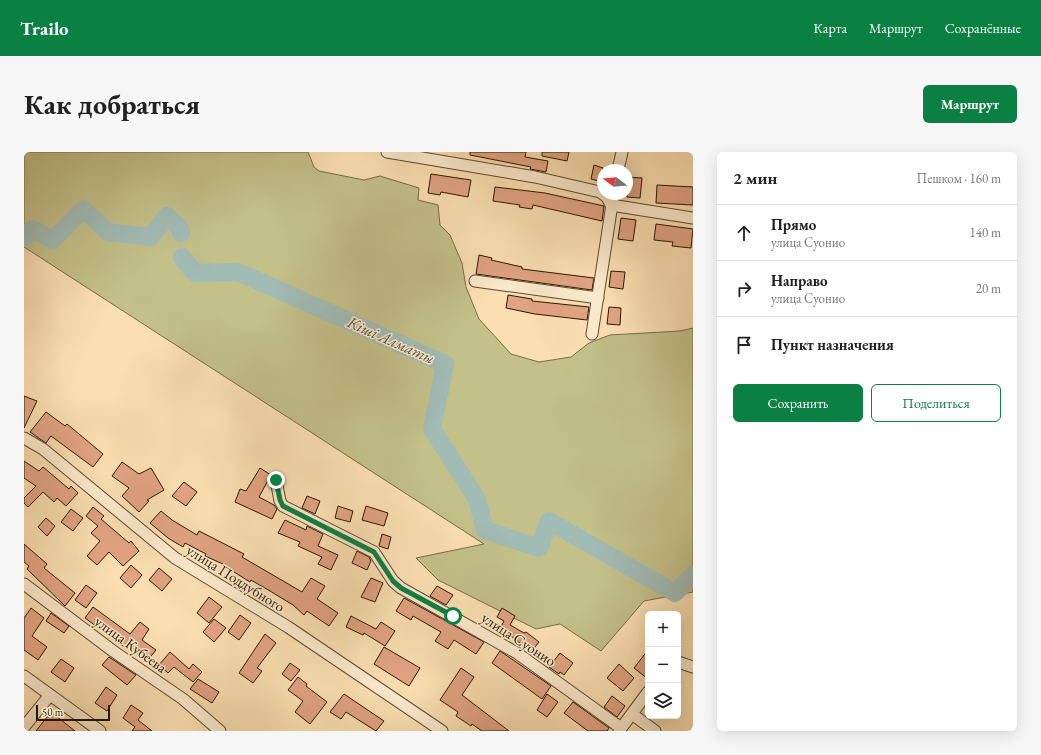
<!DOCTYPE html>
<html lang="ru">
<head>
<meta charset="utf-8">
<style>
	:root { --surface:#fff; --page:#f6f6f6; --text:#222; --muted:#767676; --line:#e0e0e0; --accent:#0b8043 }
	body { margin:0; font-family:"EB Garamond",serif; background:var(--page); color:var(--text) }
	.controls { position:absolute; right:12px; bottom:12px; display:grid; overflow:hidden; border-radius:6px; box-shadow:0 4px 16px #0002 }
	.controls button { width:36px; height:36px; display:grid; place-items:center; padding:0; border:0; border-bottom:1px solid var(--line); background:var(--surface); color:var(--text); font:20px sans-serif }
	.compass { position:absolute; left:573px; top:12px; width:36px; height:36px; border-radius:50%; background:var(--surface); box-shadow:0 4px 16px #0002; rotate:286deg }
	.scale { position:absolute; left:12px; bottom:10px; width:74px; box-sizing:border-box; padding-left:4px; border:2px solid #281801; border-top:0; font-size:11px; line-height:14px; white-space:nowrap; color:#281801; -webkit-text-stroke:3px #fceacd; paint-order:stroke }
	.stop { position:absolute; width:12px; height:12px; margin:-9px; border:3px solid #0b8043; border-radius:50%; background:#fff }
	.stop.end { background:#0b8043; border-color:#fff; box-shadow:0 1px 4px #0008 }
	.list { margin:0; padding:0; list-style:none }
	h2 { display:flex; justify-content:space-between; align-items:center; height:52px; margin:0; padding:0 16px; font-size:17px }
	h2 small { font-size:13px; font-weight:400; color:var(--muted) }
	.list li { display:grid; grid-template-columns:26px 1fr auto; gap:12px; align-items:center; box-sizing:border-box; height:56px; padding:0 16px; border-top:1px solid var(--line) }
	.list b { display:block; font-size:15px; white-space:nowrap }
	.list p { margin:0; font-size:13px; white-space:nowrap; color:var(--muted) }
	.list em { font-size:13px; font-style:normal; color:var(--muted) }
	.actions { display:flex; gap:8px; padding:12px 16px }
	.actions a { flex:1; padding:9px 0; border:1px solid var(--accent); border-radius:6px; text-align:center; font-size:14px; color:var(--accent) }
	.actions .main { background:var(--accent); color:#fff }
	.icon { flex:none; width:22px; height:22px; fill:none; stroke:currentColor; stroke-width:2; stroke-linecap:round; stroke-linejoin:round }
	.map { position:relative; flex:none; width:669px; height:579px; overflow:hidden; border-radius:6px }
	header { display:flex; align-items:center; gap:24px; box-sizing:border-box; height:56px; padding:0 20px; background:var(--accent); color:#fff }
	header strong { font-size:19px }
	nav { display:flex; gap:22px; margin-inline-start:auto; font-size:14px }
	.intro { display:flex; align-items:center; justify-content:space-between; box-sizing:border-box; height:96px; padding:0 24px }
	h1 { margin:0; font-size:28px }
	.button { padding:10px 18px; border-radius:6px; background:var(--accent); color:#fff; font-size:14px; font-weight:700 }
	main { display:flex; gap:24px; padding:0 24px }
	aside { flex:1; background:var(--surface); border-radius:6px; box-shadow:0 4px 16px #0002 }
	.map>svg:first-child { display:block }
	.green { fill:#c3c089; stroke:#766c45 }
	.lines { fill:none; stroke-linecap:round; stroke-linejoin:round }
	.river { stroke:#a1bbb5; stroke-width:18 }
	.building { fill:#e2a383; stroke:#281801 }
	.street-casing { stroke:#5d4a2d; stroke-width:13 }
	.street { stroke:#fceacd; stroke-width:11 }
	.route { stroke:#0b8043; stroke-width:5 }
	.labels { text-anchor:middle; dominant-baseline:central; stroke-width:3; stroke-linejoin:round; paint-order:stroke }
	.street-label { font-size:15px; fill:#281801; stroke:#fceacd }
	.water-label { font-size:16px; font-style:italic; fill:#525140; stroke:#fceacd }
</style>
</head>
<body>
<header>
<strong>Trailo</strong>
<nav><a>Карта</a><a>Маршрут</a><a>Сохранённые</a></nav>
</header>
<div class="intro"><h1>Как добраться</h1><a class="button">Маршрут</a></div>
<main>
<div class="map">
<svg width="669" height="579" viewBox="0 0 669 579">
	<rect width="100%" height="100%" fill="#fbdfb2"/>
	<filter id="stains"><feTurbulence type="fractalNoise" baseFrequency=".005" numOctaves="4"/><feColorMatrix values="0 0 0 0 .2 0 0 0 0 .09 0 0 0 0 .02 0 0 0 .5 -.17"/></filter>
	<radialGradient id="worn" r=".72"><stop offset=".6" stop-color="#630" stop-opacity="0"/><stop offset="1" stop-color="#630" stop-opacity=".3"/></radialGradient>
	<polygon class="green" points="0,0 284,0 290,15 295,19 340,28 356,24 395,36 394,48 414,53 416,73 426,83 438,111 442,135 455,167 487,202 515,210 547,205 565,191 586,183 656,179 669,176 669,440 620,449 577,499 536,472 512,477 414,428 392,406 460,392 0,95"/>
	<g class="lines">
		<g class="river">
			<polyline points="0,86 8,77 29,88 59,57 84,80 127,85 143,64 155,75 157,81"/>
			<polyline points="158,105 171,121 214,120 421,212 408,277 453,347 461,378 515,396 525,369 651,441 669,423"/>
		</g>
	</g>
	<g class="building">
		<polygon points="446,0 502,0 501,5 524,9 522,20 506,17 507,15 446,3"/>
		<polygon points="518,0 545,0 543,9 518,4"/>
		<polygon points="570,13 579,16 579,30 567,27"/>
		<polygon points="407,22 447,28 444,45 417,40 416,43 404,41"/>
		<polygon points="603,25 618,26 616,46 603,45"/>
		<polygon points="633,33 669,35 669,53 632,51"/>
		<polygon points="471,35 521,41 580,54 578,69 509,53 508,57 495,55 496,53 469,49"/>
		<polygon points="597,66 612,68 609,89 594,87"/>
		<polygon points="632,72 669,77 667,96 648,94 649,90 630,88"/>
		<polygon points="455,103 468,106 467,108 498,115 498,117 570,126 568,138 452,122"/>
		<polygon points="587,119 601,120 599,137 585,135"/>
		<polygon points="484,143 508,147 508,149 565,155 563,168 511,162 482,156"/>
		<polygon points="585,155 597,156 596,173 583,172"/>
		<polygon points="0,244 13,249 0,276"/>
		<polygon points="22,260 41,274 43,272 79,302 69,315 27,284 22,291 6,280"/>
		<polygon points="0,309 15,319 19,315 45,337 47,334 54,341 42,354 33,346 30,350 19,340 4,355 0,351 0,346 12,334 0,326"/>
		<polygon points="98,310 115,322 127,316 140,338 123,348 125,349 115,360 98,344 105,336 88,324"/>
		<polygon points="236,316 247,323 235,345 250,353 253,357 248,367 211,350 216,337 222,339"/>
		<polygon points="160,330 173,340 162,354 148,344"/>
		<polygon points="283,344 296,349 291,362 278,356"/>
		<polygon points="314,354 329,359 326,370 311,366"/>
		<polygon points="342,354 364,361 360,374 338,368"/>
		<polygon points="69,355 80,364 77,367 105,391 107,389 115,399 99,414 85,400 73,413 63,404 76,389 67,381 74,374 62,364"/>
		<polygon points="47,357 59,366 49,379 37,370"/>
		<polygon points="137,359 148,368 173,383 175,379 220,402 218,405 278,440 287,426 301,434 293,447 314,461 305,474 283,459 280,463 269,453 246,439 227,428 226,430 199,413 199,412 181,404 182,402 161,391 159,395 144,386 126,371"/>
		<polygon points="22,366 31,374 23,384 14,375"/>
		<polygon points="261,368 282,378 283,374 299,382 294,394 314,403 307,418 294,412 298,405 274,394 276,390 254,381"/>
		<polygon points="358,382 367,385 364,397 355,394"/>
		<polygon points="0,392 23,412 20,416 51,441 41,454 3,417 5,414 0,410"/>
		<polygon points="333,399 345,405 347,409 343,418 328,411"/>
		<polygon points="107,413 118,423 107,436 96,426"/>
		<polygon points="135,416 148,427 138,439 125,428"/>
		<polygon points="347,426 359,431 351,450 337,445"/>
		<polygon points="62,433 73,441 62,456 51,448"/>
		<polygon points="413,434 429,443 422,453 406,444"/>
		<polygon points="185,445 198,455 185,471 173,461"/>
		<polygon points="380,446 460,490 452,502 430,488 424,497 411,489 417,480 389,464 387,468 372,459"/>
		<polygon points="69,455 106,482 116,470 125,477 118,488 132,498 123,509 104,495 103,497 61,466"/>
		<polygon points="7,456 20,466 8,484 23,495 14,508 0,498 0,466"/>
		<polygon points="478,456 491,464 486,473 500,481 502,480 515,490 507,500 487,484 485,487 474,480 480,469 473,465"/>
		<polygon points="27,461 45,474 40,481 22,469"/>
		<polygon points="216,463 227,471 215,488 204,480"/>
		<polygon points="327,464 352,477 357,470 371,479 361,494 340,481 339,483 322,475"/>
		<polygon points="190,467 202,476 190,490 179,480"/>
		<polygon points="241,482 252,491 233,516 238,519 229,531 215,521"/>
		<polygon points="360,495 396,516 385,534 350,512"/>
		<polygon points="624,498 624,527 610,516"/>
		<polygon points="476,499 527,534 518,547 468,511"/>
		<polygon points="146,500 165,517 169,512 178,520 169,530 150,515 144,521 135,513"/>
		<polygon points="536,501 549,511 540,523 536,520 535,522 525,515"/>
		<polygon points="85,505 112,523 103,533 78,513"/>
		<polygon points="37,507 50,516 41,530 27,520"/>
		<polygon points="266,511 276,518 267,529 258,522"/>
		<polygon points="595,512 610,526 599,539 583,526"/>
		<polygon points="437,516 450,525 438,543 485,579 458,579 448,572 447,574 432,564 434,560 416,548"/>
		<polygon points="274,525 283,532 282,534 303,550 286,572 271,560 279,549 264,538"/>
		<polygon points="174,527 195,540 188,551 166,537"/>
		<polygon points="82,535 93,543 83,559 71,551"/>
		<polygon points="320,542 360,569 352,579 322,560 317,567 306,560"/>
		<polygon points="523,542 534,550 523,565 513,558"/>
		<polygon points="588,544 601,554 593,565 580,555"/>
		<polygon points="549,550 585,576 583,579 564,579 540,561"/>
		<polygon points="107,553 119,561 114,568 128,579 108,579 111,575 99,566"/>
		<polygon points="27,560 51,579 12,579"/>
	</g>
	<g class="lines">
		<g class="street-casing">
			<g id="street">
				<polyline points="363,0 511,25 576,40 583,45 587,53 669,66"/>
				<polyline points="594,18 598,0"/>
				<polyline points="451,129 574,146"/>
				<polyline points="568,182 589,46"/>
				<polyline points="0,286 19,297 151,406 264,475 418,579"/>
				<polyline points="252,328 256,349 259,354 350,400 369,429 377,436 493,501 597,576"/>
				<polyline points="0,432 89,499 159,547 196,579"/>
				<polyline points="654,510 669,515"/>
				<polyline points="0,524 76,579"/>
				<polyline points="608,562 631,579"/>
				<polyline points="0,575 26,543"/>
				<polyline points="595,579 624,540"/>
			</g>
		</g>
		<use href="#street" class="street"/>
	</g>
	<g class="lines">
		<polyline class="route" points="252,328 256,348 259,354 350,400 369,429 377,436 429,464"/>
	</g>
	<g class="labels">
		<g class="street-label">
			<text transform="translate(212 426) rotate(32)">улица Поддубного</text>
			<text transform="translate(495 487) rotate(33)">улица Суонио</text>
			<text transform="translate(107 492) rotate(36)">улица Кубеева</text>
		</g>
		<g class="water-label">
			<text transform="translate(367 188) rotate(24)">Кіші Алматы</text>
		</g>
	</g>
	<rect width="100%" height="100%" filter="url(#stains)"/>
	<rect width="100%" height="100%" fill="url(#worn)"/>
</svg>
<div class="controls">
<button>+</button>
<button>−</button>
<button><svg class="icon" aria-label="layers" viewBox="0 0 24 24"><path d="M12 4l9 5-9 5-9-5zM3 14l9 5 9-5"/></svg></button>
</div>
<svg class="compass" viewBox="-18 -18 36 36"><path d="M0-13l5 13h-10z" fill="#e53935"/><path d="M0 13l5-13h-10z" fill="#767676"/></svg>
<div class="scale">50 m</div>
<div class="stop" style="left:429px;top:464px"></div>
<div class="stop end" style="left:252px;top:328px"></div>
</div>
<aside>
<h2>2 мин<small>Пешком · 160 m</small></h2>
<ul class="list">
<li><svg class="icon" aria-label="ahead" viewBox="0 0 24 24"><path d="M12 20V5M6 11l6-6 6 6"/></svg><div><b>Прямо</b><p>улица Суонио</p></div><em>140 m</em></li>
<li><svg class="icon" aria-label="right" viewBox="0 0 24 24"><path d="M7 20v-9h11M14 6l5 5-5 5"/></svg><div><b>Направо</b><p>улица Суонио</p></div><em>20 m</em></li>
<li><svg class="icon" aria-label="arrive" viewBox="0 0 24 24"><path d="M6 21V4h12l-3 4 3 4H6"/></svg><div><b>Пункт назначения</b></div></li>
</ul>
<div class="actions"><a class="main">Сохранить</a><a>Поделиться</a></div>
</aside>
</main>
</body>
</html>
